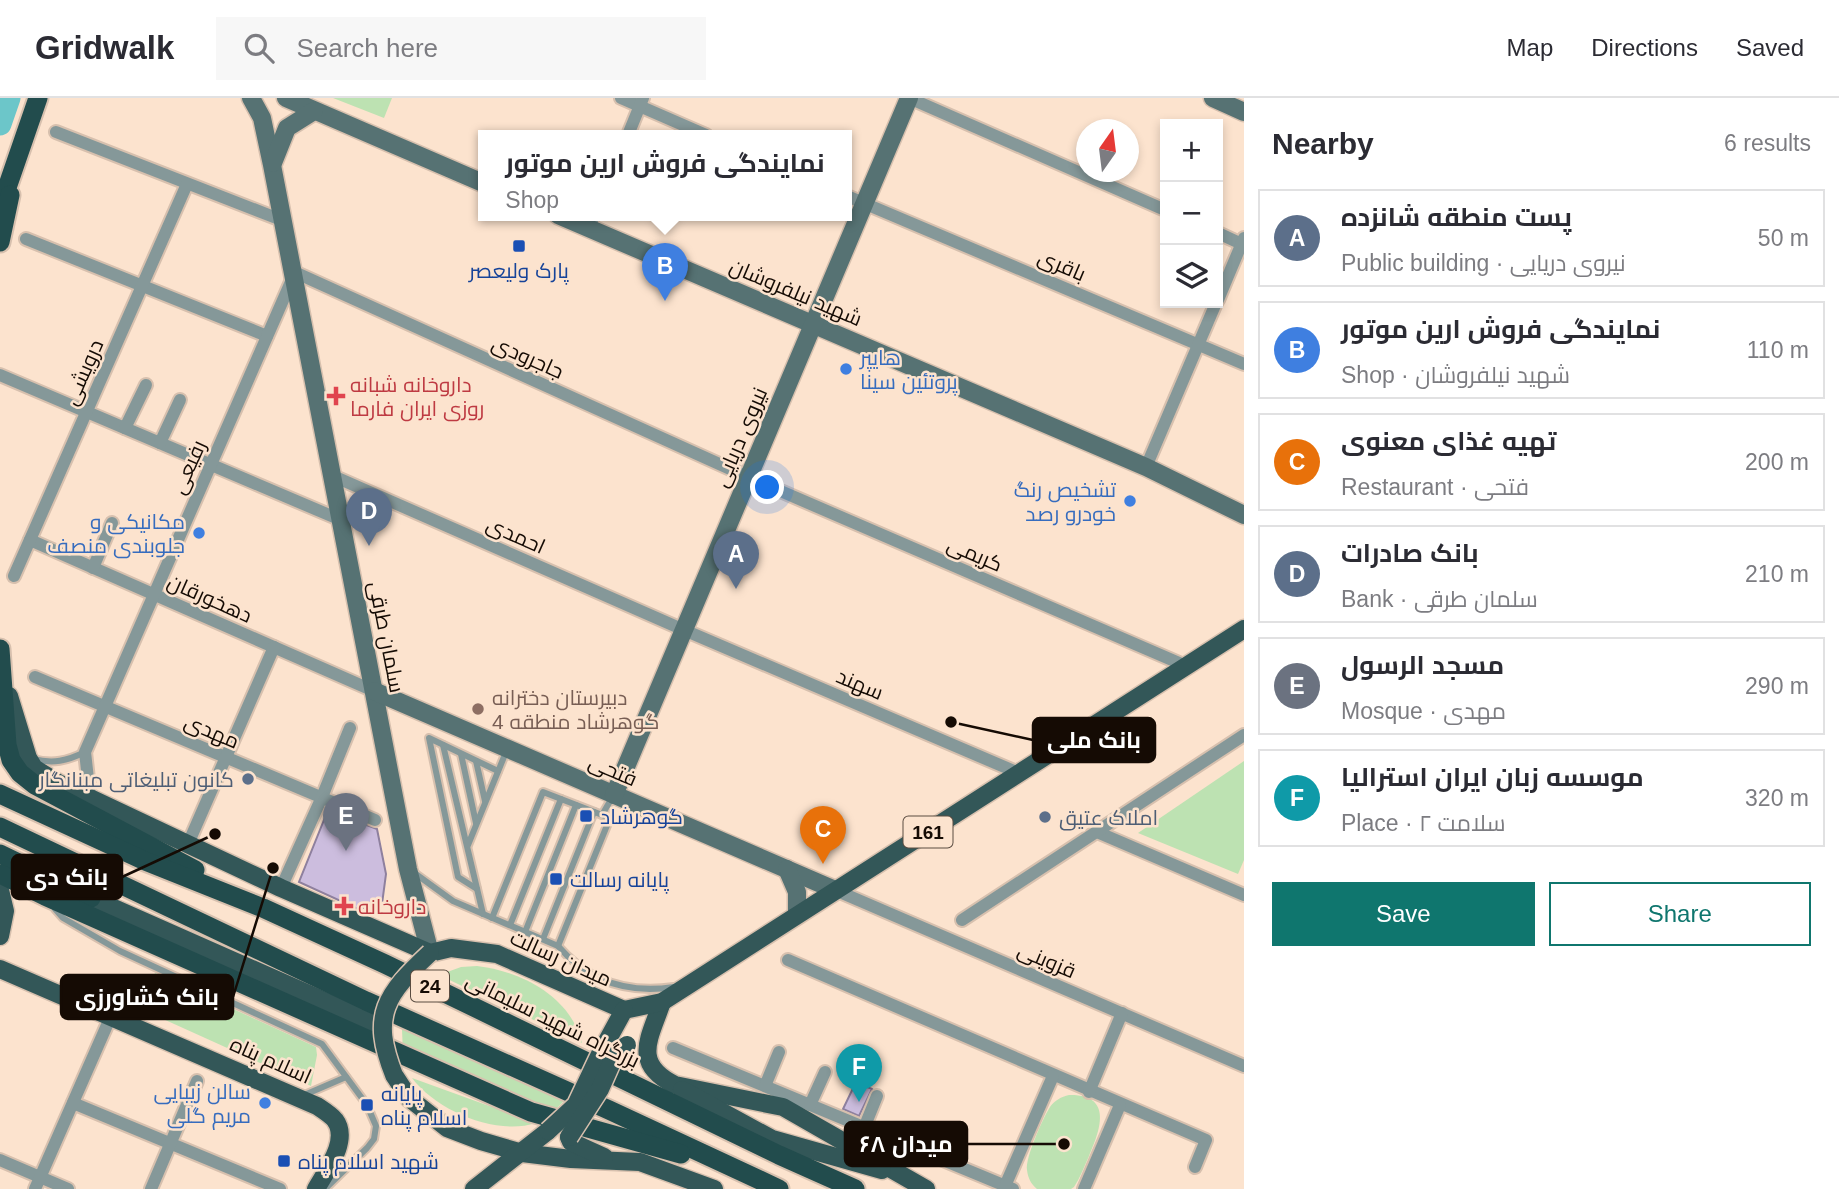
<!DOCTYPE html>
<html lang="en">
<head>
<meta charset="utf-8">
<style>
	:root { --surface:#fff; --page:#f7f7f7; --text:#2b2b33; --muted:#7c7c81; --line:#e1e1e2; --accent:#0f766e }
	body { margin:0; font-family:Helvetica,Cairo,sans-serif; background:var(--page); color:var(--text) }
	.controls { position:absolute; right:21px; top:21px; display:grid; overflow:hidden; border-radius:0px; box-shadow:0 4px 10px #0003 }
	.controls button { width:63px; height:63px; display:grid; place-items:center; padding:0; border:0; border-bottom:2px solid var(--line); background:var(--surface); color:var(--text); font:35px sans-serif }
	.compass { position:absolute; left:1076px; top:21px; width:63px; height:63px; border-radius:50%; background:var(--surface); box-shadow:0 4px 10px #0003; rotate:14deg }
	.you { position:absolute; left:768px; top:390px; width:24px; height:24px; margin:-18px; border:5px solid #fff; border-radius:50%; background:#1a73e8; box-shadow:0 0 0 10px #1a73e833 }
	.badge { display:grid; place-items:center; width:46px; height:46px; border-radius:50%; background:var(--accent); color:#fff; font-size:23px; font-weight:700 }
	.pin { position:absolute; translate:-50% -58px; filter:drop-shadow(0 2px 4px #0008) }
	.pin::after { content:''; position:absolute; top:37px; width:24px; height:21px; background:inherit; clip-path:polygon(0 0,100% 0,50% 100%) }
	.popup { position:absolute; left:478px; top:32px; width:374px; height:91px; box-sizing:border-box; display:grid; place-content:center; border-radius:0px; background:var(--surface); filter:drop-shadow(0 2px 5px #0005); font-size:23px; white-space:nowrap; color:var(--muted) }
	.popup b { font-size:26px; color:var(--text) }
	.popup::after { content:''; position:absolute; left:50%; top:100%; margin-left:-14px; border:14px solid transparent; border-top-color:var(--surface) }
	.list { margin:0; padding:0; list-style:none }
	h2 { display:flex; justify-content:space-between; align-items:center; height:91px; margin:0; padding:0 28px; font-size:30px }
	h2 small { font-size:23px; font-weight:400; color:var(--muted) }
	.list li { display:grid; grid-template-columns:46px 1fr auto; gap:21px; align-items:center; box-sizing:border-box; height:98px; margin:0 14px 14px; padding:0 14px; border:2px solid var(--line); border-radius:0px }
	.list b { display:block; font-size:26px; white-space:nowrap }
	.list p { margin:0; font-size:23px; white-space:nowrap; color:var(--muted) }
	.list em { font-size:23px; font-style:normal; color:var(--muted) }
	.actions { display:flex; gap:14px; padding:21px 28px }
	.actions a { flex:1; padding:16px 0; border:2px solid var(--accent); border-radius:0px; text-align:center; font-size:24px; color:var(--accent) }
	.actions .main { background:var(--accent); color:#fff }
	.icon { flex:none; width:38px; height:38px; fill:none; stroke:currentColor; stroke-width:2; stroke-linecap:round; stroke-linejoin:round }
	.map { position:relative; flex:none; width:1244px; height:1091px; overflow:hidden }
	header { display:flex; align-items:center; gap:42px; box-sizing:border-box; height:98px; padding:0 35px; background:var(--surface); border-bottom:2px solid var(--line) }
	header strong { font-size:33px }
	nav { display:flex; gap:38px; margin-inline-start:auto; font-size:24px }
	.search { width:490px; height:63px; background:var(--page); display:flex; align-items:center; gap:18px; box-sizing:border-box; padding:0 24px; border-radius:0px; color:var(--muted); font-size:26px }
	main { display:flex }
	aside { flex:1; background:var(--surface) }
	.map>svg:first-child { display:block }
	.green { fill:#bde2b2 }
	.lines { fill:none; stroke-linecap:round; stroke-linejoin:round }
	.river { stroke:#6cc6c9; stroke-width:23 }
	.building { fill:#ccbdde; stroke:#8e809e; stroke-width:2 }
	.service-casing { stroke:#d7c0ae; stroke-width:10 }
	.minor-casing { stroke:#d7c0ae; stroke-width:16 }
	.secondary-casing { stroke:#d7c0ae; stroke-width:21 }
	.primary-casing { stroke:#d7c0ae; stroke-width:21 }
	.trunk-casing { stroke:#d7c0ae; stroke-width:23 }
	.service { stroke:#859899; stroke-width:6 }
	.minor { stroke:#859899; stroke-width:12 }
	.secondary { stroke:#567273; stroke-width:18 }
	.primary { stroke:#335758; stroke-width:18 }
	.trunk { stroke:#224c4d; stroke-width:19 }
	.primary-bridge-casing { stroke:#d7c0ae; stroke-width:21; stroke-linecap:butt }
	.primary-bridge { stroke:#335758; stroke-width:18 }
	.transit-dot { fill:#1a4fb4; stroke:#fce3ce; stroke-width:2.5 }
	.shop-dot { fill:#3f7fe0; stroke:#fce3ce; stroke-width:2.5 }
	.health-dot { fill:#e0444e; stroke:#fce3ce; stroke-width:2.5 }
	.education-dot { fill:#8d6e63; stroke:#fce3ce; stroke-width:2.5 }
	.service-dot { fill:#5c6f8a; stroke:#fce3ce; stroke-width:2.5 }
	.labels { text-anchor:middle; dominant-baseline:central; stroke-width:5; stroke-linejoin:round; paint-order:stroke }
	.shield { fill:#fce3ce; stroke:#5a4c41; stroke-width:2 }
	.shield-label { font-size:19px; font-weight:bold; fill:#150b04 }
	.street-label { font-size:21px; fill:#150b04; stroke:#fce3ce }
	.transit-label { font-size:21px; fill:#164399; stroke:#fce3ce; text-anchor:start }
	.shop-label { font-size:21px; fill:#366cbe; stroke:#fce3ce; text-anchor:end }
	.health-label { font-size:21px; fill:#be3a42; stroke:#fce3ce; text-anchor:start }
	.education-label { font-size:21px; fill:#785e54; stroke:#fce3ce; text-anchor:start }
	.service-label { font-size:21px; fill:#4e5e75; stroke:#fce3ce; text-anchor:end }
	.leader { fill:none; stroke:#150b04; stroke-width:2.5 }
	.callout-dot { fill:#150b04; stroke:#fce3ce; stroke-width:2.5 }
	.callout { fill:#150b04; stroke:#150b04; stroke-width:2.5 }
	.callout-label { font-size:23px; text-anchor:middle; font-weight:bold; fill:#fff }
</style>
</head>
<body>
<header>
<strong>Gridwalk</strong>
<div class="search"><svg class="icon" aria-label="search" viewBox="0 0 24 24"><circle cx="10" cy="10" r="6"/><path d="M15 15l6 6"/></svg>Search here</div>
<nav><a>Map</a><a>Directions</a><a>Saved</a></nav>
</header>
<main>
<div class="map">
<svg width="1244" height="1091" viewBox="0 0 1244 1091">
	<rect width="100%" height="100%" fill="#fce3ce"/>
	<g class="green">
		<polygon points="333,0 392,0 384,20"/>
		<polygon points="1244,663 1244,762 1238,776 1138,735"/>
		<path d="M477 868C521 873 571 899 582 945L439 877 461 869Z"/>
		<polygon points="155,875 316,949 317,957 311,988 141,911"/>
		<polygon points="402,931 567,1000 555,1012 505,996 403,957"/>
		<path d="M412 980 536 1025C496 1038 437 1013 412 980Z"/>
		<path d="M1069 997C1114 996 1100 1033 1089 1058 1084 1069 1080 1080 1074 1089L1071 1091H1037C1031 1086 1028 1080 1027 1072 1025 1060 1043 1020 1050 1009 1055 1002 1061 999 1069 997Z"/>
	</g>
	<g class="lines">
		<polyline class="river" points="0,26 9,0"/>
	</g>
	<g class="building">
		<polygon points="328,712 377,731 386,776 382,806 358,811 299,784"/>
		<polygon points="856,984 872,991 859,1018 843,1011"/>
	</g>
	<g class="lines">
		<g class="service-casing">
			<g id="service">
				<polyline points="443,647 483,816"/>
				<polyline points="461,656 476,725"/>
				<path d="M33 661C53 666 67 663 85 654"/>
				<polyline points="476,663 485,703"/>
				<polyline points="602,717 613,698"/>
				<polyline points="468,747 506,654"/>
				<path d="M413 774 453 803 558 848C589 884 628 896 674 889"/>
				<polyline points="477,791 458,779 429,640 498,673"/>
				<polyline points="55,811 63,820 120,853 322,946 367,1007 376,1028 374,1041 367,1050 325,1091"/>
				<polyline points="492,820 543,694 610,720 558,848"/>
				<polyline points="510,827 561,701"/>
				<polyline points="525,834 576,707"/>
				<polyline points="543,841 594,714"/>
				<polyline points="302,998 346,979"/>
			</g>
		</g>
		<g class="minor-casing">
			<g id="minor">
				<polyline points="621,0 706,37"/>
				<polyline points="909,0 1165,112"/>
				<polyline points="56,34 284,123"/>
				<polyline points="628,37 643,0"/>
				<polyline points="847,98 1244,266"/>
				<polyline points="589,130 594,117"/>
				<polyline points="1218,135 1244,147"/>
				<polyline points="26,141 267,238"/>
				<polyline points="292,173 748,379 1186,568"/>
				<polyline points="1218,202 1244,140"/>
				<polyline points="0,277 341,422"/>
				<polyline points="125,330 146,287"/>
				<polyline points="160,345 180,302"/>
				<polyline points="1146,369 1216,205"/>
				<polyline points="333,378 684,532 1021,676"/>
				<polyline points="30,442 374,593"/>
				<polyline points="93,470 112,425"/>
				<polyline points="14,478 187,86"/>
				<polyline points="35,579 375,722"/>
				<polyline points="90,699 85,654 294,177"/>
				<polyline points="1097,734 1244,797"/>
				<polyline points="188,746 274,549"/>
				<polyline points="281,790 322,699 350,630"/>
				<polyline points="835,792 1244,968"/>
				<polyline points="962,822 1244,637"/>
				<polyline points="788,862 1206,1042 1195,1069"/>
				<polyline points="673,950 1013,1091"/>
				<polyline points="765,988 779,954"/>
				<polyline points="1089,994 1122,915"/>
				<polyline points="73,1005 280,1091"/>
				<polyline points="810,1007 825,974"/>
				<polyline points="864,1030 877,998"/>
				<polyline points="0,1062 68,1091"/>
				<polyline points="1005,1088 1053,978"/>
				<polyline points="35,1091 111,918"/>
				<polyline points="151,1091 197,983"/>
				<polyline points="1084,1091 1120,1007"/>
			</g>
		</g>
		<g class="secondary-casing">
			<g id="secondary">
				<polyline points="251,0 262,20 272,67 408,771 430,855"/>
				<polyline points="286,0 483,85"/>
				<polyline points="1213,0 1244,14"/>
				<polyline points="273,65 287,30 314,13"/>
				<polyline points="558,117 1146,369 1244,417"/>
				<polyline points="374,593 835,792"/>
				<polyline points="614,697 909,0"/>
				<polyline points="787,771 797,794 797,816"/>
			</g>
		</g>
		<g class="primary-casing">
			<g id="primary">
				<polyline points="9,598 28,660 34,670 58,685 281,790 430,855 451,850 497,856 624,912"/>
				<polyline points="0,792 5,813 0,838"/>
				<polyline points="91,800 381,928"/>
				<path d="M0 871 317 1008C323 1012 331 1017 335 1022 350 1042 326 1073 316 1091"/>
				<path d="M662 904C650 940 631 965 675 987L783 1009 926 1091"/>
				<polyline points="624,912 662,904 1244,531"/>
				<polyline points="601,954 624,912"/>
				<polyline points="394,977 409,1000 447,1030 481,1043 522,1055 571,1061 640,1064 714,1091"/>
				<polyline points="682,992 772,1041 882,1072"/>
				<polyline points="569,1039 571,1044 604,1059"/>
				<polyline points="474,1091 548,1033"/>
			</g>
		</g>
		<g class="trunk-casing">
			<g id="trunk">
				<polyline points="0,110 38,0"/>
				<polyline points="0,144 10,97"/>
				<polyline points="0,551 7,647 11,662 20,675 35,687 195,772"/>
				<polyline points="0,696 145,763 263,810 385,866 779,1057 855,1091"/>
				<polyline points="0,729 366,903 609,1012 779,1091"/>
				<polyline points="0,756 91,800"/>
				<polyline points="0,776 45,798 531,1014 681,1056"/>
			</g>
		</g>
		<use href="#service" class="service"/>
		<use href="#minor" class="minor"/>
		<use href="#secondary" class="secondary"/>
		<use href="#primary" class="primary"/>
		<use href="#trunk" class="trunk"/>
		<g class="primary-bridge-casing">
			<g id="primary-bridge">
				<path d="M394 977C370 917 386 896 430 855"/>
				<polyline points="548,1033 576,1007 601,954"/>
				<polyline points="569,1039 600,991 615,957 627,947"/>
			</g>
		</g>
		<use href="#primary-bridge" class="primary-bridge"/>
	</g>
	<g class="transit-dot">
		<rect x="512" y="141" width="14" height="14" rx="3.5"/>
		<rect x="579" y="711" width="14" height="14" rx="3.5"/>
		<rect x="549" y="774" width="14" height="14" rx="3.5"/>
		<rect x="360" y="1000" width="14" height="14" rx="3.5"/>
		<rect x="277" y="1056" width="14" height="14" rx="3.5"/>
	</g>
	<g class="shop-dot">
		<circle cx="846" cy="271" r="7"/>
		<circle cx="1130" cy="403" r="7"/>
		<circle cx="199" cy="435" r="7"/>
		<circle cx="265" cy="1005" r="7"/>
	</g>
	<g class="health-dot">
		<path d="M332.5 287.5h7v7h7v7h-7v7h-7v-7h-7v-7h7z"/>
		<path d="M340.5 797.5h7v7h7v7h-7v7h-7v-7h-7v-7h7z"/>
	</g>
	<circle class="education-dot" cx="478" cy="611" r="7"/>
	<g class="service-dot">
		<circle cx="248" cy="681" r="7"/>
		<circle cx="1045" cy="719" r="7"/>
	</g>
	<g class="labels">
		<g class="shield">
			<rect x="903.5" y="718.5" width="49" height="31" rx="5"/>
			<rect x="411" y="872.5" width="38" height="31" rx="5"/>
		</g>
		<g class="shield-label">
			<text x="928" y="734">161</text>
			<text x="430" y="888">24</text>
		</g>
		<g class="street-label">
			<text transform="translate(1062 167) rotate(23)">باقری</text>
			<text transform="translate(796 194) rotate(23)">شهید نیلفروشان</text>
			<text transform="translate(528 259) rotate(24)">جاجرودی</text>
			<text transform="translate(83 274) rotate(-66)">درویشی</text>
			<text transform="translate(740 339) rotate(-67)">نیروی دریایی</text>
			<text transform="translate(188 369) rotate(-66)">رفیعی</text>
			<text transform="translate(516 437) rotate(24)">احمدی</text>
			<text transform="translate(975 456) rotate(23)">کریمی</text>
			<text transform="translate(210 500) rotate(24)">دهخورقان</text>
			<text transform="translate(387 539) rotate(79)">سلمان طرقی</text>
			<text transform="translate(860 586) rotate(23)">سهند</text>
			<text transform="translate(212 633) rotate(23)">مهدی</text>
			<text transform="translate(613 672) rotate(23)">فتحی</text>
			<text transform="translate(561 860) rotate(24)">میدان رسالت</text>
			<text transform="translate(1047 862) rotate(23)">قزوینی</text>
			<text transform="translate(553 922) rotate(26)">بزرگراه شهید سلیمانی</text>
			<text transform="translate(271 962) rotate(24)">اسلام پناه</text>
		</g>
		<g class="transit-label">
			<text x="519" y="172" text-anchor="middle">پارک ولیعصر</text>
			<text x="600" y="718">گوهرشاد</text>
			<text x="570" y="781">پایانه رسالت</text>
			<text x="381" y="995">پایانه<tspan x="381" dy="24">اسلام پناه</tspan></text>
			<text x="298" y="1063">شهید اسلام پناه</text>
		</g>
		<g class="shop-label">
			<text x="860" y="259" text-anchor="start">هایپر<tspan x="860" dy="24">پروتئین سینا</tspan></text>
			<text x="1116" y="391">تشخیص رنگ<tspan x="1116" dy="24">خودرو رصد</tspan></text>
			<text x="185" y="423">مکانیکی و<tspan x="185" dy="24">جلوبندی منصف</tspan></text>
			<text x="251" y="993">سالن زیبایی<tspan x="251" dy="24">مریم گلی</tspan></text>
		</g>
		<g class="health-label">
			<text x="350" y="286">داروخانه شبانه<tspan x="350" dy="24">روزی ایران فارما</tspan></text>
			<text x="358" y="808">داروخانه</text>
		</g>
		<g class="education-label">
			<text x="492" y="599">دبیرستان دخترانه<tspan x="492" dy="24">گوهرشاد منطقه 4</tspan></text>
		</g>
		<g class="service-label">
			<text x="234" y="681">کانون تبلیغاتی مبنانگار</text>
			<text x="1059" y="719" text-anchor="start">املاک عتیق</text>
		</g>
	</g>
	<path class="leader" d="M951 624L1033 642M215 736L122 779M273 770L233 899M1064 1046L967 1046"/>
	<g class="callout-dot">
		<circle cx="951" cy="624" r="7"/>
		<circle cx="215" cy="736" r="7"/>
		<circle cx="273" cy="770" r="7"/>
		<circle cx="1064" cy="1046" r="7"/>
	</g>
	<g class="callout">
		<rect x="1033" y="620" width="122" height="44" rx="7"/>
		<rect x="12" y="757" width="110" height="44" rx="7"/>
		<rect x="61" y="877" width="172" height="44" rx="7"/>
		<rect x="845" y="1024" width="122" height="44" rx="7"/>
	</g>
	<g class="callout-label">
		<text x="1094" y="650">بانک ملی</text>
		<text x="67" y="787">بانک دی</text>
		<text x="147" y="907">بانک کشاورزی</text>
		<text x="906" y="1054">میدان ۶۸</text>
	</g>
</svg>
<div class="controls">
<button>+</button>
<button>−</button>
<button><svg class="icon" aria-label="layers" viewBox="0 0 24 24"><path d="M12 4l9 5-9 5-9-5zM3 14l9 5 9-5"/></svg></button>
</div>
<svg class="compass" viewBox="-18 -18 36 36"><path d="M0-13l5 13h-10z" fill="#e53935"/><path d="M0 13l5-13h-10z" fill="#7c7c81"/></svg>
<div class="you"></div>
<div class="pin badge" style="left:736px;top:491px;background:#5c6f8a">A</div>
<div class="pin badge" style="left:665px;top:203px;background:#3f7fe0">B</div>
<div class="popup"><b>نمایندگی فروش ارین موتور</b>Shop</div>
<div class="pin badge" style="left:823px;top:766px;background:#e8710a">C</div>
<div class="pin badge" style="left:369px;top:448px;background:#5c6f8a">D</div>
<div class="pin badge" style="left:346px;top:753px;background:#6b7280">E</div>
<div class="pin badge" style="left:859px;top:1004px;background:#0f9aa8">F</div>
</div>
<aside>
<h2>Nearby<small>6 results</small></h2>
<ul class="list">
<li><span class="badge" style="background:#5c6f8a">A</span><div><b>پست منطقه شانزده</b><p>Public building · نیروی دریایی</p></div><em>50 m</em></li>
<li><span class="badge" style="background:#3f7fe0">B</span><div><b>نمایندگی فروش ارین موتور</b><p>Shop · شهید نیلفروشان</p></div><em>110 m</em></li>
<li><span class="badge" style="background:#e8710a">C</span><div><b>تهیه غذای معنوی</b><p>Restaurant · فتحی</p></div><em>200 m</em></li>
<li><span class="badge" style="background:#5c6f8a">D</span><div><b>بانک صادرات</b><p>Bank · سلمان طرقی</p></div><em>210 m</em></li>
<li><span class="badge" style="background:#6b7280">E</span><div><b>مسجد الرسول</b><p>Mosque · مهدی</p></div><em>290 m</em></li>
<li><span class="badge" style="background:#0f9aa8">F</span><div><b>موسسه زبان ایران استرالیا</b><p>Place · سلامت ۲</p></div><em>320 m</em></li>
</ul>
<div class="actions"><a class="main">Save</a><a>Share</a></div>
</aside>
</main>
</body>
</html>
